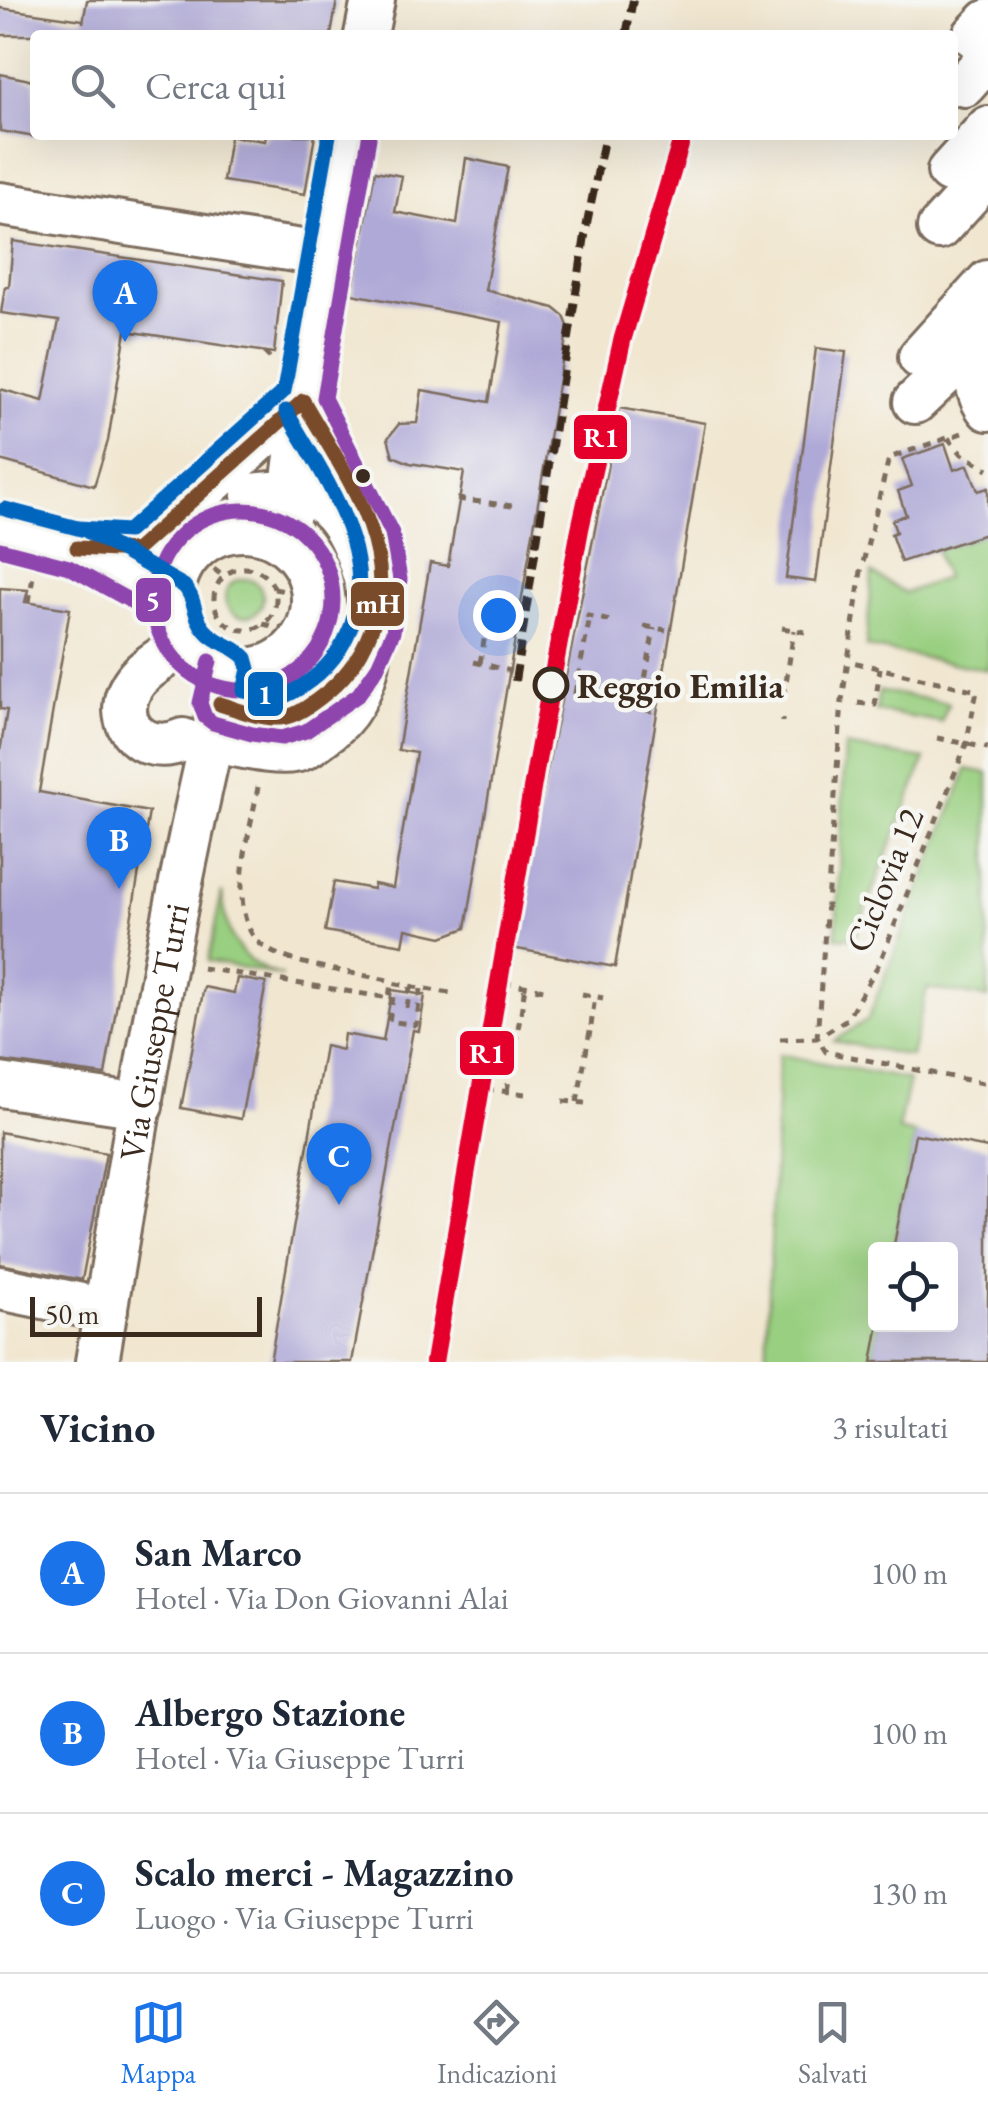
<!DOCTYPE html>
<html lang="it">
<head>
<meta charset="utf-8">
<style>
	:root { --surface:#fff; --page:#f2f2f3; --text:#1f2937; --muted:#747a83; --line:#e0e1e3; --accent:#1a73e8 }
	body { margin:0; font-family:"EB Garamond",serif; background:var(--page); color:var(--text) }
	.controls { position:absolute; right:30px; bottom:30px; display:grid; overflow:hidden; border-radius:10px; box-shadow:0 10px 40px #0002 }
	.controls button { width:90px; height:90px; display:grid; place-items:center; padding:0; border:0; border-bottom:2px solid var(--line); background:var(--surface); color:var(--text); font:50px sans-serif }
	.scale { position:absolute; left:30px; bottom:25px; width:232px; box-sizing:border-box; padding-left:10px; border:5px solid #3b2a1e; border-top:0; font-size:28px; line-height:35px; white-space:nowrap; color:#3b2a1e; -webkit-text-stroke:8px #f6f6f2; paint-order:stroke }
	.you { position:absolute; left:498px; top:615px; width:35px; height:35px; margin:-25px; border:8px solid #fff; border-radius:50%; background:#1a73e8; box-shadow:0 0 0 15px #1a73e833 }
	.badge { display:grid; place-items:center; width:65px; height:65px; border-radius:50%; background:var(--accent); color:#fff; font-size:32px; font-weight:700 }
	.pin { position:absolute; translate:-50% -82px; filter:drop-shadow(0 2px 5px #0008) }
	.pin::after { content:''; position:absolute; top:52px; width:35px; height:30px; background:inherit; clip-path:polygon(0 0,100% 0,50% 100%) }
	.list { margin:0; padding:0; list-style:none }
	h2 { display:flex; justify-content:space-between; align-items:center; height:130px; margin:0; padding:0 40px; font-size:42px }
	h2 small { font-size:32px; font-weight:400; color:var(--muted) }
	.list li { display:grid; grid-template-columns:65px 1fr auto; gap:30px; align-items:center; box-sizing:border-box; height:160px; padding:0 40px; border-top:2px solid var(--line) }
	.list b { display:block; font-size:38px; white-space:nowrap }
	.list p { margin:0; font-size:32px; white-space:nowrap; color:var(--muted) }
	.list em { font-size:32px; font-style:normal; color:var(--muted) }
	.icon { flex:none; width:55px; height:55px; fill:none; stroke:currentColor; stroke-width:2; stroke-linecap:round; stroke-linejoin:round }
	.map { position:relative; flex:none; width:988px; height:1362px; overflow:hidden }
	.search { position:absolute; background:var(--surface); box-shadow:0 10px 40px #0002; left:30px; right:30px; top:30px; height:110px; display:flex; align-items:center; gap:25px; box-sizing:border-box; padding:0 35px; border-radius:10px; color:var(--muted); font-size:38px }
	.sheet { height:610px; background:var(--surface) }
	nav { display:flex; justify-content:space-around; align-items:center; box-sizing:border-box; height:140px; border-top:2px solid var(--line); background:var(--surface); font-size:28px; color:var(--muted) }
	nav a { display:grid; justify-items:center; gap:5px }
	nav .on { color:var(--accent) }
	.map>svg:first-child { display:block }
	.green { fill:#99cf80; stroke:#6a7c4f; stroke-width:2.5 }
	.building { fill:#afa9d7 }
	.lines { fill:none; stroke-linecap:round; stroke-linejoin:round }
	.minor-casing { stroke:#7b6c5d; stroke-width:48 }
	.path { stroke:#7b6c5d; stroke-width:5; stroke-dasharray:8 8; stroke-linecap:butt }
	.minor { stroke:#fff; stroke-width:42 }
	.rail { stroke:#3b2a1e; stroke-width:8; stroke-dasharray:15 8; stroke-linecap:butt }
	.bus-1-casing { stroke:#f6f6f2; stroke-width:22 }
	.bus-2-casing { stroke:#f6f6f2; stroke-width:22 }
	.bus-3-casing { stroke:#f6f6f2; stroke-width:22 }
	.bus-1 { stroke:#7a4b2a; stroke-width:15 }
	.bus-2 { stroke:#8e44ad; stroke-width:15 }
	.bus-3 { stroke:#0065bd; stroke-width:15 }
	.rail-1-casing { stroke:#f6f6f2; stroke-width:25 }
	.rail-1 { stroke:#e4002b; stroke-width:18 }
	.bus-dot { fill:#3b2a1e; stroke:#f6f6f2; stroke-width:4 }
	.stop-dot { fill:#f6f6f2; stroke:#3b2a1e; stroke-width:5 }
	.labels { text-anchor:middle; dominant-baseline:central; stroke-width:9; stroke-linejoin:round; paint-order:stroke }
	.stop-label { font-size:35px; font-weight:bold; fill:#3b2a1e; stroke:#f6f6f2; text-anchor:start }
	.street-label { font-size:35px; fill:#3b2a1e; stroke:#f6f6f2 }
	.line-badge { stroke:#f6f6f2; stroke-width:4 }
	.badge-label { font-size:28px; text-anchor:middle; font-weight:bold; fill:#fff }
</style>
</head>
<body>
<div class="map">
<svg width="988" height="1362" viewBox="0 0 988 1362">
	<rect width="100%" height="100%" fill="#f6f6f2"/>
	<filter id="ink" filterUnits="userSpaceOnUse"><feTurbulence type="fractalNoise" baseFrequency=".01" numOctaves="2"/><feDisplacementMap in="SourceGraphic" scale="20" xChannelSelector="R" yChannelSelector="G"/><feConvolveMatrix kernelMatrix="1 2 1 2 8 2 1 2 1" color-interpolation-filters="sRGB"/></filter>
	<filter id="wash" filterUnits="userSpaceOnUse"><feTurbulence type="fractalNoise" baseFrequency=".0048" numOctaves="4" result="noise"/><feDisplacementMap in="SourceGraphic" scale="40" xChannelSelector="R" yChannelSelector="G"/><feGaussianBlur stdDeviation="2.25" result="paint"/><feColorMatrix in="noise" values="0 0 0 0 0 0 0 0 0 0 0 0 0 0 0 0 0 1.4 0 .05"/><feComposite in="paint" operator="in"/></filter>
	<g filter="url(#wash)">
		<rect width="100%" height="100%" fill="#f1e7d1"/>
		<g class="green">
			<polygon points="988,533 988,670 866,647 872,573 905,593 945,578 936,550"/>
			<circle cx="244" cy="598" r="19"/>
			<polygon points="879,691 949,703 941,722 876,711"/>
			<polygon points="845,746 925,759 854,938 836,937"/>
			<polygon points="967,769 988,773 988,998 927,988 911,1056 834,1041 868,1019"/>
			<path d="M222 892C224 933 239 965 283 976L208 961Z"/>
			<polygon points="779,1054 909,1080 898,1130 915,1134 893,1249 876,1250 876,1324 879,1325 872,1362 766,1362"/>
		</g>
		<g id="blocks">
			<g class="building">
				<polygon points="87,0 337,0 331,35 0,35 0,8 83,20 83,23"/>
				<polygon points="0,74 35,81 35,137 0,131"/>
				<polygon points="266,135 315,135 305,194 223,181 230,136 265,141"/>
				<polygon points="466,158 508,167 485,290 554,308 564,316 568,326 466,928 442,937 406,929 403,945 325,931 334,882 373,889 374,884 393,888 416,753 398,750 415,650 430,563 448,566 464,472 410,463 393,456 388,438 399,424 417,423 422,390 489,402 502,322 352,294 375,171 402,176 395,212 457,224"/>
				<polygon points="13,241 282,281 274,353 126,331 108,441 94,486 0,460 0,389 43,401 59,321 1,313 5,287 9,287"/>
				<polygon points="816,348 846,352 816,582 786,578"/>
				<polygon points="619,408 705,423 615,967 512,948"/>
				<polygon points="945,444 954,470 968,465 978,491 988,488 988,533 901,562 891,534 896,532 892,520 906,515 898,491 912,486 902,459"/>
				<polygon points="0,588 28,590 25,602 70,609 39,792 149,812 105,1075 0,1061 0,752 7,710 0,709"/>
				<polygon points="237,978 266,983 241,1119 181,1108 204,987 234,993"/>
				<polygon points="392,990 425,995 419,1031 413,1030 352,1362 270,1362 325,1046 342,1050 344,1034 383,1041"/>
				<polygon points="0,1132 106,1153 82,1280 0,1264"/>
				<polygon points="915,1134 988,1148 988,1362 872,1362 879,1324 950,1324 950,1250 893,1250"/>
			</g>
		</g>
	</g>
	<g filter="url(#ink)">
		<use href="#blocks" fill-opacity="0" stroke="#7b6c5d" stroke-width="2.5"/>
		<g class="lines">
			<g class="minor-casing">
				<g id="minor">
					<polyline points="366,35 373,0"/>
					<polyline points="974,36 988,21"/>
					<polyline points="964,85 988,58"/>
					<polyline points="949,171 988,128"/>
					<polyline points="0,204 327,255"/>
					<polyline points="939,228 988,174"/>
					<path d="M988 291C982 327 964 377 988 409"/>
					<polyline points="920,357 988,282"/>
					<polyline points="303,401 372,536"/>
					<polyline points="915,402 976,344"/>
					<polyline points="288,519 303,401 349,135"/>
					<polyline points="0,528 77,548 173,602"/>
					<circle cx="243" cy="600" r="70"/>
					<polyline points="135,551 303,401"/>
					<path d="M220 704C238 709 257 717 276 717 309 719 343 684 360 658"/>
					<path d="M183 740C140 759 107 717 136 680 148 665 171 654 186 641"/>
					<path d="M211 741C233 744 274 755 294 751 303 750 313 742 321 736 379 697 380 616 358 556 350 534 336 507 313 497 293 489 274 493 253 495"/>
					<polyline points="0,1085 141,1106"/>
					<polyline points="0,1288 106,1310"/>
					<path id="s1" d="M97 1362C135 1130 172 896 229 668"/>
				</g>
			</g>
			<g class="path">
				<polyline points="264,352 274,362"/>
				<polyline points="962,433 889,458 861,571 842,701 817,1038 826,1052 988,1084"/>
				<polyline points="948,438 962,454 988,469"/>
				<polyline points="457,499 512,506"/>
				<polyline points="188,550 223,576"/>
				<circle cx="245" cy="599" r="31"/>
				<polyline points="274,589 332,599"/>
				<polyline points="29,602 33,576"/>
				<polyline points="570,612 611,621"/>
				<polyline points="263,624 329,637"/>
				<polyline points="644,626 666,630"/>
				<polyline points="782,628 805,632"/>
				<polyline points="474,662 511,671"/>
				<polyline points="480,663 491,602 522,607"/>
				<polyline points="557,690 597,697"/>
				<polyline points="575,693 590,617"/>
				<polyline points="784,696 794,630"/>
				<polyline points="858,703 875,705 880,668"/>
				<polyline points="629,707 653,711"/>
				<polyline points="640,709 654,628"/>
				<polyline points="782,719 782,722"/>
				<polyline points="937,738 988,748"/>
				<path d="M258 787C251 830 221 921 267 949 292 965 356 973 387 980"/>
				<polyline points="202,968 389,998 391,983 455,994"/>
				<polyline points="504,982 544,990"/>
				<polyline points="582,994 603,998"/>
				<polyline points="393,997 389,1021 416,1025 421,989"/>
				<polyline points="407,1008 410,987"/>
				<polyline points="521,1013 525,986"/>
				<polyline points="591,1026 595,996"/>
				<polyline points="780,1039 817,1038 847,1019 880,962 966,745 977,691 848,661"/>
				<polyline points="486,1089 525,1094"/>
				<polyline points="507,1091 520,1017"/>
				<polyline points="563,1101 585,1103"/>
				<polyline points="577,1102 590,1031"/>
			</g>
			<use href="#minor" class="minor"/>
			<g class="rail">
				<polyline points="626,35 633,0"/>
				<polyline points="515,681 587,223 605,135"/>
			</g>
			<g class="bus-1-casing">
				<g id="bus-1">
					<polyline points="77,548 135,551 303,401"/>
					<path d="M220 704C239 710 260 719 280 718 295 717 309 706 321 697 365 664 388 609 377 554 366 498 330 449 303 401"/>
				</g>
			</g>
			<g class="bus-2-casing">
				<g id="bus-2">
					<circle cx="243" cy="600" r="90"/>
					<polyline points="0,549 69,567 163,619"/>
					<polyline points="210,661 200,703 205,717 213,723 252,734 282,738 306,731 358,695 377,668 393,632 400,579 392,533 324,398 369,138"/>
				</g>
			</g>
			<g class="bus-3-casing">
				<g id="bus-3">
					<path d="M5 509 85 530 184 586C196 598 193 617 205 630 216 644 235 645 246 658L249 669 244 691 283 697C309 685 332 665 345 640 387 559 324 479 286 411"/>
					<polyline points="78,528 128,531 284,391 329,135"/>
				</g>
			</g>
			<use href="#bus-1" class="bus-1"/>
			<use href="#bus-2" class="bus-2"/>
			<use href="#bus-3" class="bus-3"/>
			<g class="rail-1-casing">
				<polyline id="rail-1" points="434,1362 536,766 580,529 622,341 683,135"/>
			</g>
			<use href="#rail-1" class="rail-1"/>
		</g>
	</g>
	<circle class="bus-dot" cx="363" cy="476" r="9"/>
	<circle class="stop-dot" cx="551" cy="685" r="16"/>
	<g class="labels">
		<g class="stop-label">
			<text x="577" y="685">Reggio Emilia</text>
		</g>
		<g class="street-label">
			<text transform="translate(884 880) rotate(-68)">Ciclovia 12</text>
			<text stroke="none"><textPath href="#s1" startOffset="335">Via Giuseppe Turri</textPath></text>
		</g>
	</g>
	<g class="line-badge">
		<rect x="572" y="413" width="57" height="48" rx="10" fill="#e4002b"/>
		<rect x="134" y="576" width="39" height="48" rx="10" fill="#8e44ad"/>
		<rect x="349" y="580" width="57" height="48" rx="10" fill="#7a4b2a"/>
		<rect x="246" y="670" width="39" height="48" rx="10" fill="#0065bd"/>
		<rect x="458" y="1029" width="58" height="48" rx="10" fill="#e4002b"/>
	</g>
	<g class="badge-label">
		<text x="601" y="447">R1</text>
		<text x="153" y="610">5</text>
		<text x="378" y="613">mH</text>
		<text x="265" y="704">1</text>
		<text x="487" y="1063">R1</text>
	</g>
</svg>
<div class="controls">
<button><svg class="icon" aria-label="locate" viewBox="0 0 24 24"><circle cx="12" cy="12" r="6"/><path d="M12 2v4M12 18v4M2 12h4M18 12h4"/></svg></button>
</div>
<div class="scale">50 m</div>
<div class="you"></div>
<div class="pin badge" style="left:125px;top:342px">A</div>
<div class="pin badge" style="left:119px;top:889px">B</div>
<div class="pin badge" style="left:339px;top:1205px">C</div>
<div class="search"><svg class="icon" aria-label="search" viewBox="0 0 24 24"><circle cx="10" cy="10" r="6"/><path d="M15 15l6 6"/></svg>Cerca qui</div>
</div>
<section class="sheet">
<h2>Vicino<small>3 risultati</small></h2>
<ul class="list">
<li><span class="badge">A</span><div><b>San Marco</b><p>Hotel · Via Don Giovanni Alai</p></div><em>100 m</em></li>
<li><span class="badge">B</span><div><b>Albergo Stazione</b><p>Hotel · Via Giuseppe Turri</p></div><em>100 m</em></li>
<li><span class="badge">C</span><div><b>Scalo merci - Magazzino</b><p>Luogo · Via Giuseppe Turri</p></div><em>130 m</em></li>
</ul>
</section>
<nav>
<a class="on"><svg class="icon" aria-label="map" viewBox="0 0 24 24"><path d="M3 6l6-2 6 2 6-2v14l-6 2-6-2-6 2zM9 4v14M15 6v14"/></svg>Mappa</a>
<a><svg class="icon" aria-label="directions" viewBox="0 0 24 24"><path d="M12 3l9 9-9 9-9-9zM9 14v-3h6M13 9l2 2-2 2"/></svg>Indicazioni</a>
<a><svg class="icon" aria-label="saved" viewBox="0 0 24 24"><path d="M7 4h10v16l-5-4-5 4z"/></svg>Salvati</a>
</nav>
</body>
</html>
